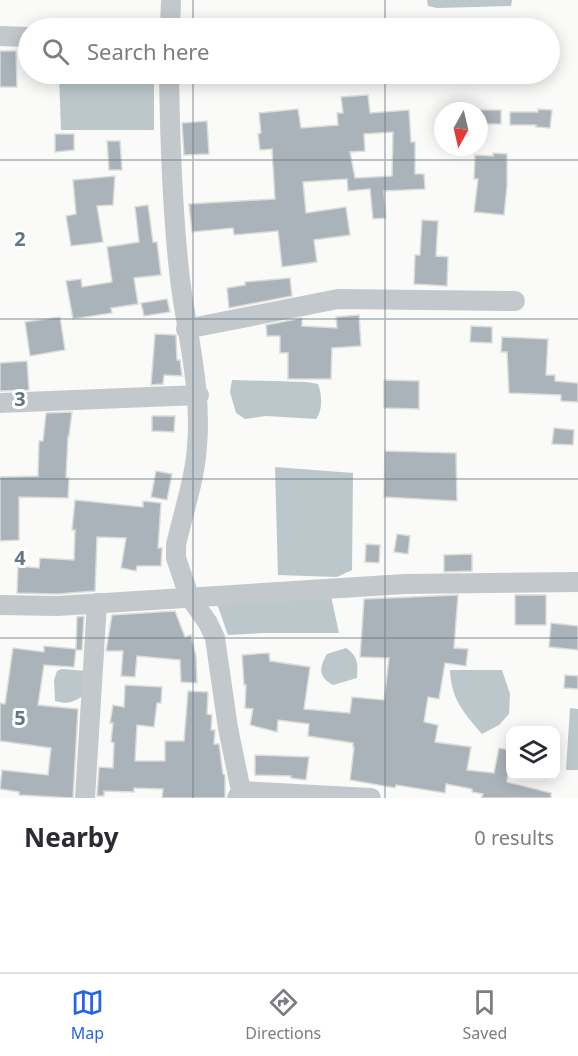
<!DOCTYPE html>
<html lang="en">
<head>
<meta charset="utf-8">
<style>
	:root { --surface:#fff; --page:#f7f7f7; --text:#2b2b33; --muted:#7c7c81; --line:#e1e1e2; --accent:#2563eb }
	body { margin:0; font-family:"Noto Sans",sans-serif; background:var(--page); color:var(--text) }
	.controls { position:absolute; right:18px; bottom:18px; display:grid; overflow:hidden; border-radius:12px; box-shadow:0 3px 15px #0003 }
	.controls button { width:54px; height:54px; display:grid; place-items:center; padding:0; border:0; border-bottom:2px solid var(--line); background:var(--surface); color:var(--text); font:30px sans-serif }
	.compass { position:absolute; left:434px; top:102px; width:54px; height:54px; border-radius:50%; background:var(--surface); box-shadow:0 3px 15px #0003; rotate:188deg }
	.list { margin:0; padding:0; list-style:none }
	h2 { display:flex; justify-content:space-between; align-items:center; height:78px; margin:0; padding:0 24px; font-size:26px }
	h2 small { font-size:20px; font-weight:400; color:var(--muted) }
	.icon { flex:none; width:33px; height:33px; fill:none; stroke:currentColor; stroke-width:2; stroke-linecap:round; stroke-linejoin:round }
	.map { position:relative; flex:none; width:578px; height:798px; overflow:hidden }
	.search { position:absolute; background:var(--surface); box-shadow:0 3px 15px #0003; left:18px; right:18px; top:18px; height:66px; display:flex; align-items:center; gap:15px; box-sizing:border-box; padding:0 21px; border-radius:33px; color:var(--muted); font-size:22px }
	.sheet { height:174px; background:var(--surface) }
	nav { display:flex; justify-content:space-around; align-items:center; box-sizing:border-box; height:84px; border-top:2px solid var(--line); background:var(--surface); font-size:16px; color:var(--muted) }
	nav a { display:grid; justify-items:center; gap:3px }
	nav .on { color:var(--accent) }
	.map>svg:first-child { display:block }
	.water { fill:#bbc7cb }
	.building { fill:#aab3b9; stroke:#dcdcda; stroke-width:1.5; fill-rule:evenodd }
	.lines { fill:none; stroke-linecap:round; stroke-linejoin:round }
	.minor { stroke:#c3c8cc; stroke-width:20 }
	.grid { fill:none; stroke:#657683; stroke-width:1.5; stroke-opacity:0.55 }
	.grid-label { font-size:20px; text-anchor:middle; font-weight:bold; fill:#657683; stroke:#fff; stroke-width:6; stroke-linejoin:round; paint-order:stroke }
</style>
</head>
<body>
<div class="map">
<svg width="578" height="798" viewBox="0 0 578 798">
	<rect width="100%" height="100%" fill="#fafaf8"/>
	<g class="water">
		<polygon points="427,0 512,0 511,6 437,8 428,6"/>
		<polygon points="59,74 146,74 154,82 154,130 61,130"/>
		<path d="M232 380 307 382 318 384C322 394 323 410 316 419L266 416 245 419 236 413 230 392Z"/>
		<polygon points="275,467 353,473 352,570 337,577 278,575"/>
		<polygon points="331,596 339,633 264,633 228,635 216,601"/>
		<path d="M346 648C358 656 358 664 357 678L333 685C318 677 319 668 327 654Z"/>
		<path d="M62 669 87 671 86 693C75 702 69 705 55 701L54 680 57 671Z"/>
		<path d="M450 670H502L510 694 509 714 499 725 482 734C464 713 451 699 450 670Z"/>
		<polygon points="570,708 578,709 578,770 566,770"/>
	</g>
	<g class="building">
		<polygon points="0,51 16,51 17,87 0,87"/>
		<path d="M368 95 370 113 409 110 411 142H415V174H424L425 189 384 191 386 218 373 219 370 189 348 191 347 179 303 182 306 213 346 207 350 235 314 240 317 262 282 267 278 231 234 235 233 228 192 232 189 204 275 199 272 149 260 150 258 134 261 133 259 113 298 109 301 128 338 125 337 113H343L341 97ZM393 132 392 176 355 178 350 152 365 151 364 134Z"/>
		<polygon points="538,109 552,110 550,128 536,127 536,125 510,125 510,112 538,112"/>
		<rect x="479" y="110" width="22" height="14"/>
		<polygon points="207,121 209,154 184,155 182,123"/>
		<polygon points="55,134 74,134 74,150 55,152"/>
		<polygon points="107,141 120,141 122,170 109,170"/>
		<polygon points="493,153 507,154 507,186 504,215 474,212 478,179 474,179 475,155 493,156"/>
		<polygon points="115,176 113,205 97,206 103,242 71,246 66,216 76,214 73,180"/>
		<polygon points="148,205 153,242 157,242 161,275 134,278 138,304 111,308 112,313 73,319 66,281 81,279 82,287 112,282 107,247 139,242 135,207"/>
		<polygon points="422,220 438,221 436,256 448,257 447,286 414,284 415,255 420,255"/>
		<polygon points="290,278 292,296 229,308 227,288 245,285 245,282"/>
		<polygon points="167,299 170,312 144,316 141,303"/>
		<polygon points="359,315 361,346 332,348 331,379 288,379 288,353 280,353 280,336 267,336 266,325 302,318 302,326 337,328 336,317"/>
		<polygon points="60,317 65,350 30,356 25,322"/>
		<polygon points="471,326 492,327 492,343 470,342"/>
		<polygon points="155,334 176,335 177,360 180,360 182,376 164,375 163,384 151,385"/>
		<polygon points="502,337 548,339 546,375 555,375 555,381 578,383 578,402 561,401 561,395 509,393 507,352 501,352"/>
		<polygon points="27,361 29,390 0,391 0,363"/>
		<polygon points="384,380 419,381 419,409 384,408"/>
		<polygon points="72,412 69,436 68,436 66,478 69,478 68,498 19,497 19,540 0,541 0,477 38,476 39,441 43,441 46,413"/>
		<polygon points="152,416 175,416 174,432 152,431"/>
		<polygon points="554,428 574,430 573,445 552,444"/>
		<polygon points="385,451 456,453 457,501 384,497"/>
		<polygon points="156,471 172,474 167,500 151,497"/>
		<polygon points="75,500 143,507 143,501 161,503 158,548 162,548 161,566 137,566 136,571 121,568 126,538 97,537 95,591 57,594 17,593 18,566 39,568 40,558 74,560 75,530 72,530"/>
		<polygon points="397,534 410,536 408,554 394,552"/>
		<polygon points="366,544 380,545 379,563 365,562"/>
		<polygon points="472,554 472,571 444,572 444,555"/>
		<polygon points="458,595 454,648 468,649 466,666 445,663 439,699 428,697 424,722 438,725 435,742 471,747 467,770 494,773 499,748 510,750 507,782 551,793 551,798 481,798 483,794 472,792 472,789 446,784 445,793 396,785 395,788 350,780 354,747 353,747 353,743 308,736 309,724 278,720 277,732 250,725 253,709 245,708 246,685 244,685 242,655 269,653 270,661 310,667 304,709 350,713 352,697 384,700 389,658 360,657 364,599"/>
		<rect x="515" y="595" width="31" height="30"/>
		<polygon points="175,611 185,637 191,635 196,656 197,683 181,682 180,660 137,656 135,677 121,676 123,651 106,651 112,615"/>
		<polygon points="84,616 82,650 76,650 74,667 44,665 38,705 78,709 73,798 19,795 19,792 0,789 2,770 48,775 51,748 0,741 0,703 5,704 13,648 44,652 44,646 76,649 77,617"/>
		<polygon points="551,623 578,626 578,650 549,647"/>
		<polygon points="565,675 578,676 578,689 564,688"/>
		<polygon points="125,685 162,687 161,703 157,703 154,727 137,725 135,761 165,761 165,741 184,741 188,691 208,692 207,714 212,715 211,730 215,730 214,744 219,744 223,774 225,775 225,798 162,798 163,789 134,788 134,792 104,791 104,796 97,796 99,767 113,768 114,743 111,742 113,723 110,723 113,705 124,707"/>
		<polygon points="255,755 309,757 306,780 291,778 291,776 255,775"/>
	</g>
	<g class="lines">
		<g class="minor">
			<polyline points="170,28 171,0"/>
			<polyline points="0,36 28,37"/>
			<path d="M169 74C170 142 172 211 180 279 187 335 202 390 197 446 195 479 183 513 176 545V558L189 596 208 623 215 638 228 728 241 791 237 798"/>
			<polyline points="186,329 338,299 515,301"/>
			<polyline points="0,403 199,395"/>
			<polyline points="0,605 57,606 405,584 578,582"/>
			<polyline points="241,791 371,798"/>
			<polyline points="85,798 97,603"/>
		</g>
	</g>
	<path class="grid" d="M193 0V28M385 0V28M193 74V798M385 74V798M0 160H578M0 319H578M0 479H578M0 638H578"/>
	<g class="grid-label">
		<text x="20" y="246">2</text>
		<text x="20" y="406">3</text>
		<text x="20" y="565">4</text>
		<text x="20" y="725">5</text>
	</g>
</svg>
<div class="controls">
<button><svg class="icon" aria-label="layers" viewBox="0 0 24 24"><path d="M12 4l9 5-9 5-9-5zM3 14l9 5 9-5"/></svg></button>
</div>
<svg class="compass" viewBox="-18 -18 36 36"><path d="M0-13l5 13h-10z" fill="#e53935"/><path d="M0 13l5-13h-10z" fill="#7c7c81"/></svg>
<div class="search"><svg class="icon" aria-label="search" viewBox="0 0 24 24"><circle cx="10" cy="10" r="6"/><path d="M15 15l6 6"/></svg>Search here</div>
</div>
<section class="sheet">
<h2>Nearby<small>0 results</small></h2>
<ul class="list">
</ul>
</section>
<nav>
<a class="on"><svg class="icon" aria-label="map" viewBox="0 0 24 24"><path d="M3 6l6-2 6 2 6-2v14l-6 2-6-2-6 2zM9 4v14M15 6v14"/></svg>Map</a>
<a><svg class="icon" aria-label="directions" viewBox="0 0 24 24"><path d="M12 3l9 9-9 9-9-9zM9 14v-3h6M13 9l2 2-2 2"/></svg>Directions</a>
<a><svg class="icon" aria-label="saved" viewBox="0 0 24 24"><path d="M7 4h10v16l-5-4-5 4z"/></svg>Saved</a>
</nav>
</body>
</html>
